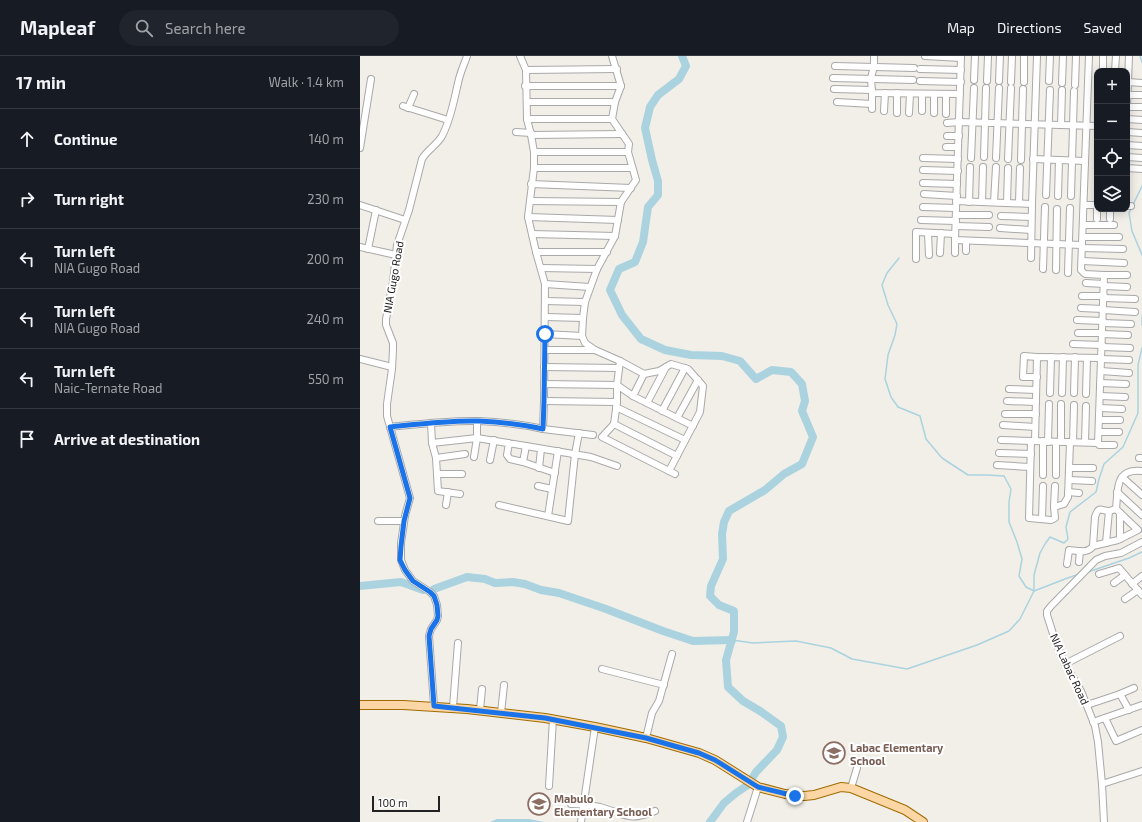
<!DOCTYPE html>
<html lang="en">
<head>
<meta charset="utf-8">
<style>
	:root { --surface:#171b24; --page:#20242c; --text:#f1f3f6; --muted:#9ea1a6; --line:#363941 }
	body { margin:0; font-family:"Exo 2",sans-serif; background:var(--page); color:var(--text) }
	.controls { position:absolute; right:12px; top:12px; display:grid; overflow:hidden; border-radius:8px; box-shadow:0 2px 10px #0003 }
	.controls button { width:36px; height:36px; display:grid; place-items:center; padding:0; border:0; border-bottom:1px solid var(--line); background:var(--surface); color:var(--text); font:20px sans-serif }
	.scale { position:absolute; left:12px; bottom:10px; width:68px; box-sizing:border-box; padding-left:4px; border:2px solid #222; border-top:0; font-size:11px; line-height:14px; white-space:nowrap; color:#222; -webkit-text-stroke:3px #fff; paint-order:stroke }
	.stop { position:absolute; width:12px; height:12px; margin:-9px; border:3px solid #1a73e8; border-radius:50%; background:#fff }
	.stop.end { background:#1a73e8; border-color:#fff; box-shadow:0 1px 4px #0008 }
	.list { margin:0; padding:0; list-style:none }
	h2 { display:flex; justify-content:space-between; align-items:center; height:52px; margin:0; padding:0 16px; font-size:17px }
	h2 small { font-size:13px; font-weight:400; color:var(--muted) }
	.list li { display:grid; grid-template-columns:26px 1fr auto; gap:12px; align-items:center; box-sizing:border-box; height:60px; padding:0 16px; border-top:1px solid var(--line) }
	.list b { display:block; font-size:15px; white-space:nowrap }
	.list p { margin:0; font-size:13px; white-space:nowrap; color:var(--muted) }
	.list em { font-size:13px; font-style:normal; color:var(--muted) }
	.icon { flex:none; width:22px; height:22px; fill:none; stroke:currentColor; stroke-width:2; stroke-linecap:round; stroke-linejoin:round }
	.map { position:relative; flex:none; width:782px; height:766px; overflow:hidden }
	header { display:flex; align-items:center; gap:24px; box-sizing:border-box; height:56px; padding:0 20px; background:var(--surface); border-bottom:1px solid var(--line) }
	header strong { font-size:19px }
	nav { display:flex; gap:22px; margin-inline-start:auto; font-size:14px }
	.search { width:280px; height:36px; background:var(--page); display:flex; align-items:center; gap:10px; box-sizing:border-box; padding:0 14px; border-radius:22px; color:var(--muted); font-size:15px }
	main { display:flex }
	aside { flex:1; background:var(--surface) }
	.map>svg:first-child { display:block }
	.water { fill:#aad3df }
	.lines { fill:none; stroke-linecap:round; stroke-linejoin:round }
	.stream { stroke:#aad3df; stroke-width:1.5 }
	.river { stroke:#aad3df; stroke-width:8 }
	.minor-casing { stroke:#a9a9a9; stroke-width:8 }
	.major-casing { stroke:#a06b00; stroke-width:10 }
	.minor { stroke:#fff; stroke-width:6 }
	.major { stroke:#fcd6a4; stroke-width:8 }
	.route { stroke:#1a73e8; stroke-width:5 }
	.labels { text-anchor:middle; dominant-baseline:central; stroke-width:4; stroke-linejoin:round; paint-order:stroke }
	.street-label { font-size:11px; fill:#222; stroke:#fff }
	.education-label { font-size:11px; font-weight:bold; fill:#785e54; stroke:#fff; text-anchor:start }
</style>
</head>
<body>
<header>
<strong>Mapleaf</strong>
<div class="search"><svg class="icon" aria-label="search" viewBox="0 0 24 24"><circle cx="10" cy="10" r="6"/><path d="M15 15l6 6"/></svg>Search here</div>
<nav><a>Map</a><a>Directions</a><a>Saved</a></nav>
</header>
<main>
<aside>
<h2>17 min<small>Walk · 1.4 km</small></h2>
<ul class="list">
<li><svg class="icon" aria-label="ahead" viewBox="0 0 24 24"><path d="M12 20V5M6 11l6-6 6 6"/></svg><div><b>Continue</b></div><em>140 m</em></li>
<li><svg class="icon" aria-label="right" viewBox="0 0 24 24"><path d="M7 20v-9h11M14 6l5 5-5 5"/></svg><div><b>Turn right</b></div><em>230 m</em></li>
<li><svg class="icon" aria-label="left" viewBox="0 0 24 24"><path d="M17 20v-9H6M10 6l-5 5 5 5"/></svg><div><b>Turn left</b><p>NIA Gugo Road</p></div><em>200 m</em></li>
<li><svg class="icon" aria-label="left" viewBox="0 0 24 24"><path d="M17 20v-9H6M10 6l-5 5 5 5"/></svg><div><b>Turn left</b><p>NIA Gugo Road</p></div><em>240 m</em></li>
<li><svg class="icon" aria-label="left" viewBox="0 0 24 24"><path d="M17 20v-9H6M10 6l-5 5 5 5"/></svg><div><b>Turn left</b><p>Naic-Ternate Road</p></div><em>550 m</em></li>
<li><svg class="icon" aria-label="arrive" viewBox="0 0 24 24"><path d="M6 21V4h12l-3 4 3 4H6"/></svg><div><b>Arrive at destination</b></div></li>
</ul>
</aside>
<div class="map">
<svg width="782" height="766" viewBox="0 0 782 766">
	<rect width="100%" height="100%" fill="#f2efe9"/>
	<polygon class="water" points="137,763 169,763 184,766 130,766"/>
	<g class="lines">
		<g class="stream">
			<polyline points="780,0 782,6"/>
			<polyline points="782,130 769,157 772,175 782,199"/>
			<polyline points="539,202 527,217 522,229 528,249 537,268 535,279 528,299 525,323 531,341 538,351 560,360 566,383 582,402 608,419 627,419 644,420 651,433 649,446 649,466 657,486 662,503 659,520 666,531 674,535"/>
			<polyline points="782,260 782,269"/>
			<polyline points="728,516 769,502 782,496"/>
			<polyline points="674,535 705,523 719,518"/>
			<polyline points="372,584 393,587 436,585 471,592 492,603 547,613 617,589 649,575 660,563 674,535 674,519 680,497 685,488 690,481 704,487 708,483 706,471 710,456 736,436 739,423 744,408 763,391 778,357 778,309 782,292"/>
		</g>
		<g class="river">
			<polyline points="322,0 326,10 319,23 298,39 290,51 285,72 292,104 298,125 298,139 288,151 283,186 275,206 259,213 250,234 262,259 281,283 305,294 331,299 362,300 380,305 396,323 412,314 431,316 442,328 445,345 442,355 453,381 442,408 424,418 405,434 369,455 364,466 362,478 363,503 351,530 350,540 359,549 374,555 374,576 366,604 368,631 383,645 400,655 421,670 423,681 417,694 396,716 388,729 376,737 364,747 350,766"/>
			<polyline points="0,530 41,526 63,534"/>
			<polyline points="74,533 107,521 125,523 135,527 153,526 165,528 181,534 199,537 246,553 303,575 333,585 372,584"/>
		</g>
		<g class="minor-casing">
			<g id="minor">
				<polyline points="514,0 514,10 511,22 512,37 600,38"/>
				<polyline points="565,0 601,2"/>
				<polyline points="601,0 595,184 722,189"/>
				<polyline points="664,0 664,26"/>
				<polyline points="475,10 554,12"/>
				<polyline points="560,13 601,14"/>
				<polyline points="166,14 257,13"/>
				<polyline points="743,15 743,0"/>
				<polyline points="755,15 756,0"/>
				<polyline points="473,22 553,24"/>
				<polyline points="614,24 615,0"/>
				<polyline points="560,25 601,26"/>
				<polyline points="627,25 628,0"/>
				<polyline points="639,25 640,0"/>
				<polyline points="689,25 690,0"/>
				<polyline points="651,26 652,0"/>
				<polyline points="768,26 782,27"/>
				<polyline points="702,27 703,0"/>
				<polyline points="715,29 716,0"/>
				<polyline points="165,30 261,30"/>
				<polyline points="474,33 512,34"/>
				<polyline points="512,37 512,53"/>
				<polyline points="562,38 562,55"/>
				<polyline points="574,38 574,57"/>
				<polyline points="586,38 586,58"/>
				<polyline points="767,39 782,39"/>
				<polyline points="167,46 255,46"/>
				<polyline points="477,46 512,48"/>
				<polyline points="43,50 88,64"/>
				<polyline points="767,50 769,0"/>
				<polyline points="767,51 782,51"/>
				<polyline points="48,52 54,38"/>
				<polyline points="524,55 525,37"/>
				<polyline points="537,57 537,37"/>
				<polyline points="549,57 550,38"/>
				<polyline points="167,63 252,63"/>
				<polyline points="767,63 782,64"/>
				<polyline points="587,67 599,66 737,70"/>
				<polyline points="701,69 702,34"/>
				<polyline points="156,76 171,77"/>
				<polyline points="767,76 782,77"/>
				<polyline points="171,79 262,78"/>
				<polyline points="587,80 599,80"/>
				<polyline points="767,89 782,90"/>
				<polyline points="586,91 598,91"/>
				<polyline points="0,92 11,23"/>
				<polyline points="174,96 268,96"/>
				<polyline points="624,101 626,32"/>
				<polyline points="767,101 782,102"/>
				<polyline points="563,102 598,103"/>
				<polyline points="611,102 614,32"/>
				<polyline points="636,102 639,32"/>
				<polyline points="648,103 651,32"/>
				<polyline points="673,103 725,105"/>
				<polyline points="661,104 663,33"/>
				<polyline points="174,112 272,112"/>
				<polyline points="767,112 782,113"/>
				<polyline points="563,114 598,115"/>
				<polyline points="563,127 597,128"/>
				<polyline points="171,128 271,132"/>
				<polyline points="564,138 597,140"/>
				<polyline points="686,139 690,34"/>
				<polyline points="698,140 699,104"/>
				<polyline points="711,140 714,35"/>
				<polyline points="170,145 261,146"/>
				<polyline points="596,145 672,148"/>
				<polyline points="609,146 610,111"/>
				<polyline points="622,146 623,111"/>
				<polyline points="634,146 636,111"/>
				<polyline points="647,147 648,112"/>
				<polyline points="659,147 660,112"/>
				<polyline points="0,149 45,164"/>
				<polyline points="724,149 737,149"/>
				<polyline points="767,150 771,150"/>
				<polyline points="563,151 596,152"/>
				<polyline points="596,159 629,159"/>
				<polyline points="641,160 671,161"/>
				<polyline points="168,161 258,164"/>
				<polyline points="737,163 737,153"/>
				<polyline points="750,163 750,153"/>
				<polyline points="561,164 596,165"/>
				<polyline points="723,169 754,169"/>
				<polyline points="596,170 629,171"/>
				<polyline points="640,172 671,174"/>
				<polyline points="568,177 569,199"/>
				<polyline points="172,178 255,180"/>
				<polyline points="723,181 759,181"/>
				<polyline points="0,191 36,199"/>
				<polyline points="722,192 763,193"/>
				<polyline points="8,193 16,154"/>
				<polyline points="606,195 606,185"/>
				<polyline points="176,196 247,196"/>
				<polyline points="580,197 581,177"/>
				<polyline points="595,197 595,184"/>
				<polyline points="671,202 672,148 677,0"/>
				<polyline points="556,203 556,176 595,178"/>
				<polyline points="722,205 764,207"/>
				<polyline points="181,212 237,213"/>
				<polyline points="683,213 685,151"/>
				<polyline points="696,214 697,153"/>
				<polyline points="708,217 710,152"/>
				<polyline points="744,219 767,219"/>
				<polyline points="726,227 744,228"/>
				<polyline points="185,228 230,231"/>
				<polyline points="744,230 767,231"/>
				<polyline points="722,240 744,240"/>
				<polyline points="743,242 775,243"/>
				<polyline points="185,245 225,246"/>
				<polyline points="721,252 743,253"/>
				<polyline points="743,254 775,256"/>
				<polyline points="185,261 223,262"/>
				<polyline points="717,264 743,265"/>
				<polyline points="743,267 771,268"/>
				<polyline points="718,277 742,277"/>
				<polyline points="185,278 222,280"/>
				<polyline points="742,278 768,279"/>
				<polyline points="713,288 742,289"/>
				<polyline points="742,291 770,292"/>
				<polyline points="185,294 235,294 260,305 284,318 299,315 311,308 328,313 343,330 340,356 309,415"/>
				<polyline points="235,294 225,287 222,280 223,262 225,246 237,213 255,180 261,146 276,124 268,96 269,88 252,63 255,46 261,30 252,0"/>
				<polyline points="0,303 32,311"/>
				<polyline points="741,303 769,304"/>
				<polyline points="260,305 257,329 257,346 254,368 242,381 315,418"/>
				<polyline points="184,311 258,312"/>
				<polyline points="741,315 769,317"/>
				<polyline points="284,318 273,340 333,370"/>
				<polyline points="677,321 663,321 664,300 677,301"/>
				<polyline points="740,327 766,328"/>
				<polyline points="184,328 257,329 273,340"/>
				<polyline points="649,333 676,334"/>
				<polyline points="690,337 691,301"/>
				<polyline points="702,337 703,301"/>
				<polyline points="714,337 715,301"/>
				<polyline points="726,338 727,302"/>
				<polyline points="740,340 765,341"/>
				<polyline points="184,345 257,346"/>
				<polyline points="647,345 676,346"/>
				<polyline points="287,347 306,311"/>
				<polyline points="256,351 325,384"/>
				<polyline points="740,352 762,353"/>
				<polyline points="302,355 325,312"/>
				<polyline points="645,358 676,358"/>
				<polyline points="317,362 338,324"/>
				<polyline points="739,364 760,364"/>
				<polyline points="71,367 72,387 76,402 78,435 100,438"/>
				<polyline points="254,368 317,400"/>
				<polyline points="643,369 675,371"/>
				<path d="M30 371C59 368 89 364 119 365 140 366 161 368 183 373L184 345 185 228 176 196 168 161 174 112V96L171 79 167 63 166 14 160 0"/>
				<polyline points="183,373 233,379"/>
				<polyline points="739,376 759,376"/>
				<polyline points="641,384 738,387 744,219 725,218 721,214 729,0"/>
				<polyline points="671,385 669,462 691,464 695,462 694,451 704,448 708,441 710,386"/>
				<polyline points="675,385 677,301 741,302"/>
				<polyline points="688,386 689,348"/>
				<polyline points="696,386 696,419"/>
				<polyline points="701,386 701,348"/>
				<polyline points="713,386 714,349"/>
				<polyline points="725,386 726,350"/>
				<polyline points="72,387 117,382 166,390 163,406 150,403 147,399 149,387"/>
				<polyline points="738,387 739,389 754,389"/>
				<polyline points="166,390 231,401 257,410"/>
				<polyline points="639,397 671,398"/>
				<polyline points="114,401 117,382 117,365"/>
				<polyline points="76,402 105,398"/>
				<polyline points="779,402 782,402"/>
				<polyline points="130,404 134,384"/>
				<polyline points="163,406 195,417"/>
				<polyline points="637,409 670,411"/>
				<polyline points="179,412 181,393"/>
				<polyline points="709,412 733,412"/>
				<polyline points="77,418 102,418"/>
				<polyline points="683,419 683,385"/>
				<polyline points="762,421 782,439"/>
				<polyline points="709,424 732,425"/>
				<polyline points="178,430 192,433"/>
				<polyline points="708,436 719,437"/>
				<polyline points="757,436 782,459"/>
				<polyline points="86,449 88,436"/>
				<polyline points="139,449 208,465 215,398 219,377"/>
				<polyline points="694,451 695,430"/>
				<polyline points="188,460 198,395"/>
				<polyline points="682,463 683,430"/>
				<polyline points="18,465 44,465"/>
				<polyline points="760,483 760,457"/>
				<polyline points="746,487 749,455"/>
				<polyline points="733,490 758,484 778,474 756,453"/>
				<polyline points="719,506 720,495"/>
				<path d="M707 508 709 494C718 495 728 498 733 490L735 461C739 449 741 455 749 455 751 455 754 453 756 453 758 433 755 412 782 415"/>
				<polyline points="739,518 759,512 782,539"/>
				<polyline points="754,527 765,519"/>
				<polyline points="772,528 782,520"/>
				<polyline points="765,543 778,534"/>
				<polyline points="705,608 760,580"/>
				<polyline points="242,613 304,629"/>
				<polyline points="727,649 760,638"/>
				<path d="M74 650 69 580 71 573 77 564 78 560 77 549 74 540 70 536 53 525 45 514 41 504V487L45 460 50 442 27 360V348L32 313 33 293V287L26 269V263L33 226 37 189 49 154 62 103C67 94 77 89 82 80 91 63 94 44 98 27 100 17 104 9 107 0"/>
				<polyline points="93,651 98,587"/>
				<polyline points="120,654 122,633"/>
				<polyline points="769,654 760,638 774,632"/>
				<polyline points="141,657 144,629"/>
				<polyline points="745,662 756,685 782,674"/>
				<polyline points="733,666 782,649"/>
				<polyline points="286,682 292,657 299,645 312,598"/>
				<polyline points="742,728 782,715"/>
				<polyline points="189,730 193,663"/>
				<polyline points="491,732 497,712"/>
				<path d="M211 748C221 748 231 749 240 751 265 758 269 766 295 755"/>
				<polyline points="221,766 235,671"/>
				<polyline points="387,766 398,731"/>
				<polyline points="744,766 742,728 738,686 735,670 721,635 705,608 695,584 687,559 687,555 691,550 736,504 745,500 761,497 782,486"/>
			</g>
		</g>
		<g class="major-casing">
			<polyline id="major" points="0,649 43,649 107,653 185,662 235,671 286,682 339,697 355,704 398,731 425,738 444,740 454,739 481,731 491,732 545,754 563,766"/>
		</g>
		<use href="#minor" class="minor"/>
		<use href="#major" class="major"/>
	</g>
	<g class="lines">
		<path class="route" d="M185 278 184 345 183 373C161 368 140 366 119 365 89 364 59 368 30 371L50 442 44 465 41 490 40 504 45 514 53 525 70 536 74 540 77 549 78 560 77 564 71 573 69 580 74 650 185 662 286 682 339 697 355 704 398 731 435 740"/>
	</g>
	<defs>
		<g id="school-ring" transform="scale(1.15)"><circle r="9.5" fill="#fff" stroke="#8d6e63" stroke-width="1.5"/><path d="M0-5L7-2L0 1L-7-2ZM-4 1L0 2.5L4 1V4Q0 6-4 4Z" fill="#8d6e63"/></g>
	</defs>
	<g fill-rule="evenodd">
		<use href="#school-ring" x="474" y="697"/>
		<use href="#school-ring" x="179" y="748"/>
	</g>
	<g class="labels">
		<g class="street-label">
			<text transform="translate(33 221) rotate(-80)">NIA Gugo Road</text>
			<text transform="translate(710 613) rotate(65)">NIA Labac Road</text>
		</g>
		<g class="education-label">
			<text x="490" y="691">Labac Elementary<tspan x="490" dy="13">School</tspan></text>
			<text x="194" y="742">Mabulo<tspan x="194" dy="13">Elementary School</tspan></text>
		</g>
	</g>
</svg>
<div class="controls">
<button>+</button>
<button>−</button>
<button><svg class="icon" aria-label="locate" viewBox="0 0 24 24"><circle cx="12" cy="12" r="6"/><path d="M12 2v4M12 18v4M2 12h4M18 12h4"/></svg></button>
<button><svg class="icon" aria-label="layers" viewBox="0 0 24 24"><path d="M12 4l9 5-9 5-9-5zM3 14l9 5 9-5"/></svg></button>
</div>
<div class="scale">100 m</div>
<div class="stop" style="left:185px;top:278px"></div>
<div class="stop end" style="left:435px;top:740px"></div>
</div>
</main>
</body>
</html>
